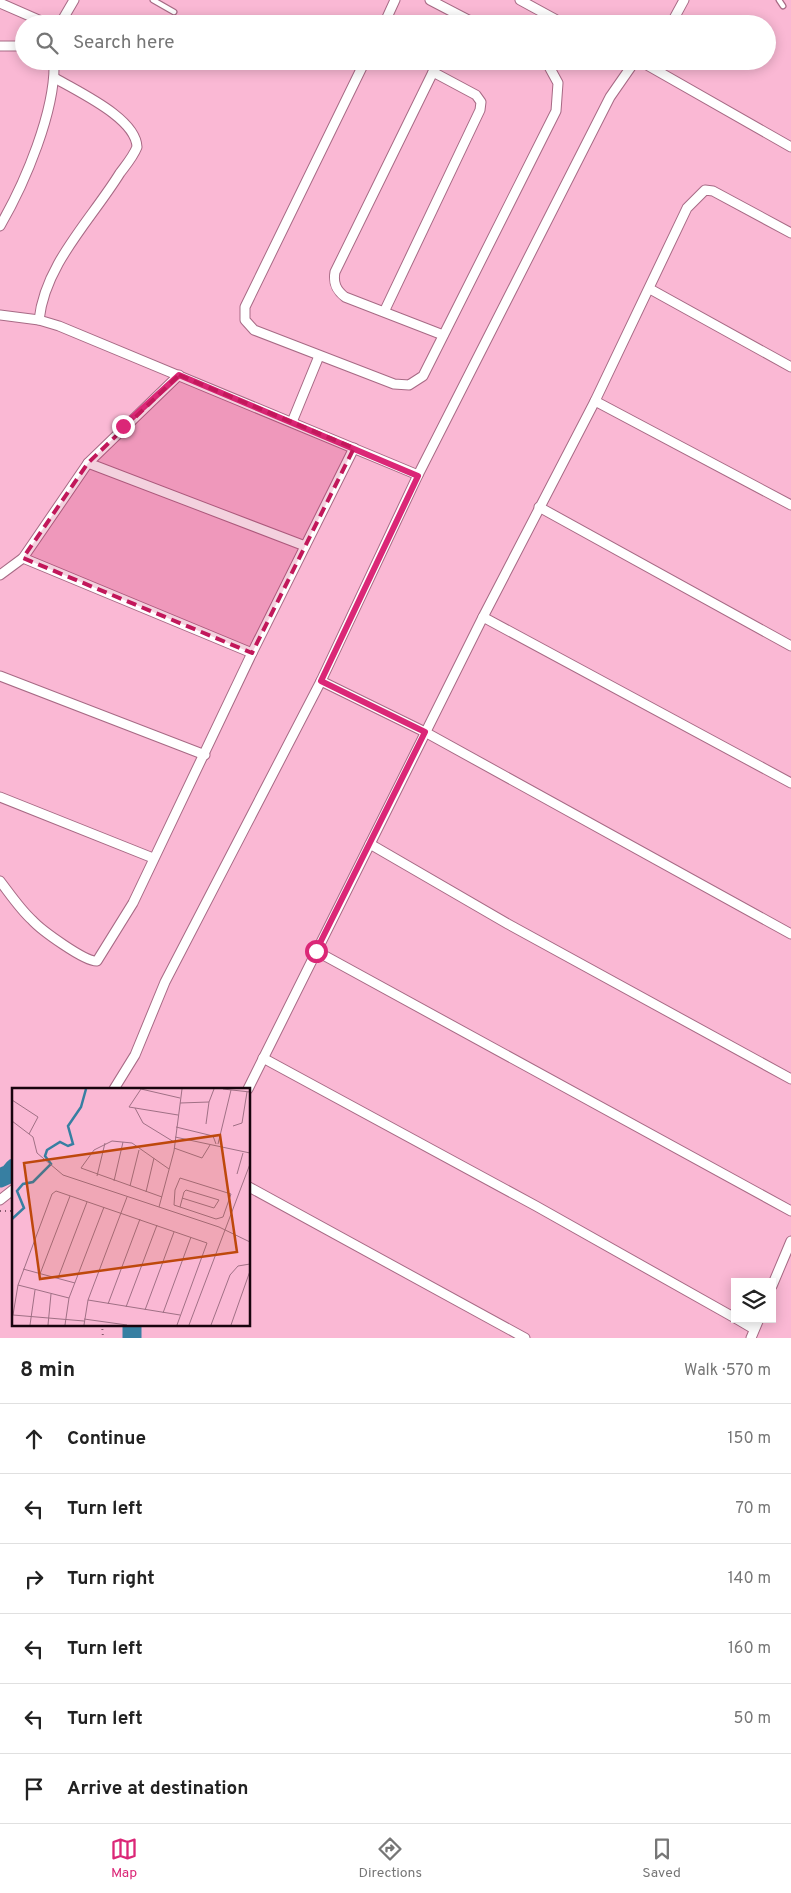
<!DOCTYPE html>
<html lang="en">
<head>
<meta charset="utf-8">
<style>
	:root { --surface:#fff; --page:#f2f2f2; --text:#222; --muted:#767676; --line:#e0e0e0; --accent:#db2777 }
	body { margin:0; font-family:Overpass,sans-serif; background:var(--page); color:var(--text) }
	.controls { position:absolute; right:15px; bottom:15px; display:grid; overflow:hidden; border-radius:0px; box-shadow:0 2px 12px #0003 }
	.controls button { width:45px; height:45px; display:grid; place-items:center; padding:0; border:0; border-bottom:1px solid var(--line); background:var(--surface); color:var(--text); font:25px sans-serif }
	.stop { position:absolute; width:15px; height:15px; margin:-11px; border:4px solid #db2777; border-radius:50%; background:#fff }
	.stop.end { background:#db2777; border-color:#fff; box-shadow:0 1px 5px #0008 }
	.list { margin:0; padding:0; list-style:none }
	h2 { display:flex; justify-content:space-between; align-items:center; height:65px; margin:0; padding:0 20px; font-size:21px }
	h2 small { font-size:16px; font-weight:400; color:var(--muted) }
	.list li { display:grid; grid-template-columns:32px 1fr auto; gap:15px; align-items:center; box-sizing:border-box; height:70px; padding:0 20px; border-top:1px solid var(--line) }
	.list b { display:block; font-size:19px; white-space:nowrap }
	.list em { font-size:16px; font-style:normal; color:var(--muted) }
	.icon { flex:none; width:28px; height:28px; fill:none; stroke:currentColor; stroke-width:2; stroke-linecap:round; stroke-linejoin:round }
	.map { position:relative; flex:none; width:791px; height:1338px; overflow:hidden }
	.search { position:absolute; background:var(--surface); box-shadow:0 2px 12px #0003; left:15px; right:15px; top:15px; height:55px; display:flex; align-items:center; gap:12px; box-sizing:border-box; padding:0 18px; border-radius:28px; color:var(--muted); font-size:19px }
	.sheet { height:485px; background:var(--surface) }
	nav { display:flex; justify-content:space-around; align-items:center; box-sizing:border-box; height:70px; border-top:1px solid var(--line); background:var(--surface); font-size:14px; color:var(--muted) }
	nav a { display:grid; justify-items:center; gap:2px }
	nav .on { color:var(--accent) }
	.map>svg:first-child { display:block }
	.lines { fill:none; stroke-linecap:round; stroke-linejoin:round }
	.river { stroke:#377fa2; stroke-width:19 }
	.service-casing { stroke:#a76a85; stroke-width:7 }
	.minor-casing { stroke:#a76a85; stroke-width:11 }
	.path { stroke:#845a6d; stroke-width:2; stroke-dasharray:1 4; stroke-linecap:butt }
	.service { stroke:#fff; stroke-width:4.5 }
	.minor { stroke:#fff; stroke-width:9 }
	.route { stroke:#db2777; stroke-width:6 }
	.marked { fill:#c2185b; fill-opacity:0.2; stroke:#c2185b; stroke-width:4; stroke-dasharray:10 6; stroke-linejoin:round }
	.inset-river { fill:none; stroke:#377fa2; stroke-width:2.5 }
	.inset-road { fill:none; stroke:#a07085; stroke-width:1 }
	.view { fill:#be480c; fill-opacity:0.15; stroke:#be480c; stroke-width:2.5 }
	.inset-edge { fill:none; stroke:#18040e; stroke-width:2.5 }
</style>
</head>
<body>
<div class="map">
<svg width="791" height="1338" viewBox="0 0 791 1338">
	<rect width="100%" height="100%" fill="#fab8d4"/>
	<g class="lines">
		<g class="river">
			<polyline points="0,1178 9,1174 14,1168"/>
			<polyline points="132,1324 132,1338"/>
		</g>
		<g class="service-casing">
			<g id="service">
				<polyline points="153,0 174,12"/>
				<polyline points="779,0 783,6"/>
			</g>
		</g>
		<g class="minor-casing">
			<g id="minor">
				<polyline points="430,0 476,24"/>
				<polyline points="520,0 564,24"/>
				<polyline points="0,3 48,24"/>
				<polyline points="60,24 74,0"/>
				<polyline points="384,24 395,0"/>
				<polyline points="671,24 684,0"/>
				<polyline points="0,46 24,46"/>
				<polyline points="365,61 245,307 245,320 254,330 394,384 409,385 423,376 556,111 558,83 546,61"/>
				<polyline points="640,61 791,147"/>
				<polyline points="433,72 438,61"/>
				<path d="M0 226C25 183 56 110 54 61"/>
				<polyline points="650,289 791,367"/>
				<path d="M384 312 480 110 481 102 476 95 433 72 335 272C333 283 336 290 345 297L443 335"/>
				<polyline points="0,315 39,320 59,326 418,475"/>
				<path d="M39 320C45 264 91 220 120 173 126 165 133 157 137 147 136 118 78 92 55 78"/>
				<polyline points="595,401 791,505"/>
				<polyline points="292,422 319,356"/>
				<polyline points="88,463 305,546"/>
				<polyline points="539,507 791,646"/>
				<polyline points="23,558 252,653"/>
				<polyline points="0,575 23,558 88,463 179,375"/>
				<polyline points="483,617 791,783"/>
				<polyline points="0,676 205,755"/>
				<polyline points="321,681 425,732 791,934"/>
				<polyline points="0,797 153,858"/>
				<polyline points="370,844 508,924 791,1079"/>
				<path d="M0 881C10 894 20 909 32 920 41 930 85 962 97 961L133 903 252 653 354 448"/>
				<polyline points="316,951 791,1211"/>
				<polyline points="263,1058 536,1206 735,1318"/>
				<polyline points="114,1089 135,1055 165,982 321,681 418,475 610,97 635,61"/>
				<polyline points="248,1089 483,617 595,401 687,208 705,190 713,191 791,233"/>
				<polyline points="249,1187 525,1338"/>
				<polyline points="0,1200 14,1189"/>
				<polyline points="772,1286 791,1241"/>
				<polyline points="737,1319 754,1329"/>
				<polyline points="751,1338 759,1319"/>
			</g>
		</g>
		<g class="path">
			<polyline points="0,1211 14,1211"/>
			<polyline points="102,1324 103,1338"/>
		</g>
		<use href="#service" class="service"/>
		<use href="#minor" class="minor"/>
	</g>
	<g class="lines">
		<polyline class="route" points="123,426 179,375 418,476 321,681 425,732 316,951"/>
	</g>
	<path class="marked" d="M179 375 354 448 252 653 23 558 88 463Z"/>
	<g transform="translate(12 1088)">
		<rect width="238" height="238" fill="#fab8d4"/>
		<path class="inset-river" d="M0 131 12 120 5 103 11 96 21 94 39 76 33 68 35 62 48 54 56 58 61 56 56 38 69 19 74 1"/>
		<path class="inset-road" d="M129 1 117 19 166 27M129 1 168 10M211 1 238 4M0 12 26 29 17 46M168 15 197 14 202 1M123 20 131 35 162 54M0 33 21 49 25 65 51 87 207 139 238 154M194 36 197 14M221 38 230 35 235 4M164 39 201 48 204 56M163 49 238 65M206 56 219 2M162 60 190 70 198 57M225 86 231 65M85 88 93 55M168 90 219 106 211 129 204 131 162 117 163 102ZM102 93 111 54M118 98 127 62M134 104 142 70M150 109 69 80 82 62 100 53 120 55 157 81M147 119 162 63 170 1M168 119 172 104 174 102 207 112 202 120 170 110M11 181 63 195M28 186 58 108M46 190 75 114M6 197 57 210M76 212 168 227M96 216 128 131M114 219 145 137M133 222 162 144M151 225 179 149M1 227 6 197 40 106 44 103 195 155 165 237M1 227 72 233M72 231 115 237M18 237 23 202M36 237 39 206M53 237 57 210 92 119M72 237 76 212 115 109M177 237 238 76M199 237 218 187 226 178 238 176M219 237 238 183"/>
		<path class="view" d="M208 47 225 164 28 191 12 75Z"/>
		<rect width="238" height="238" class="inset-edge"/>
	</g>
</svg>
<div class="controls">
<button><svg class="icon" aria-label="layers" viewBox="0 0 24 24"><path d="M12 4l9 5-9 5-9-5zM3 14l9 5 9-5"/></svg></button>
</div>
<div class="stop" style="left:316px;top:951px"></div>
<div class="stop end" style="left:123px;top:426px"></div>
<div class="search"><svg class="icon" aria-label="search" viewBox="0 0 24 24"><circle cx="10" cy="10" r="6"/><path d="M15 15l6 6"/></svg>Search here</div>
</div>
<section class="sheet">
<h2>8 min<small>Walk · 570 m</small></h2>
<ul class="list">
<li><svg class="icon" aria-label="ahead" viewBox="0 0 24 24"><path d="M12 20V5M6 11l6-6 6 6"/></svg><div><b>Continue</b></div><em>150 m</em></li>
<li><svg class="icon" aria-label="left" viewBox="0 0 24 24"><path d="M17 20v-9H6M10 6l-5 5 5 5"/></svg><div><b>Turn left</b></div><em>70 m</em></li>
<li><svg class="icon" aria-label="right" viewBox="0 0 24 24"><path d="M7 20v-9h11M14 6l5 5-5 5"/></svg><div><b>Turn right</b></div><em>140 m</em></li>
<li><svg class="icon" aria-label="left" viewBox="0 0 24 24"><path d="M17 20v-9H6M10 6l-5 5 5 5"/></svg><div><b>Turn left</b></div><em>160 m</em></li>
<li><svg class="icon" aria-label="left" viewBox="0 0 24 24"><path d="M17 20v-9H6M10 6l-5 5 5 5"/></svg><div><b>Turn left</b></div><em>50 m</em></li>
<li><svg class="icon" aria-label="arrive" viewBox="0 0 24 24"><path d="M6 21V4h12l-3 4 3 4H6"/></svg><div><b>Arrive at destination</b></div></li>
</ul>
</section>
<nav>
<a class="on"><svg class="icon" aria-label="map" viewBox="0 0 24 24"><path d="M3 6l6-2 6 2 6-2v14l-6 2-6-2-6 2zM9 4v14M15 6v14"/></svg>Map</a>
<a><svg class="icon" aria-label="directions" viewBox="0 0 24 24"><path d="M12 3l9 9-9 9-9-9zM9 14v-3h6M13 9l2 2-2 2"/></svg>Directions</a>
<a><svg class="icon" aria-label="saved" viewBox="0 0 24 24"><path d="M7 4h10v16l-5-4-5 4z"/></svg>Saved</a>
</nav>
</body>
</html>
